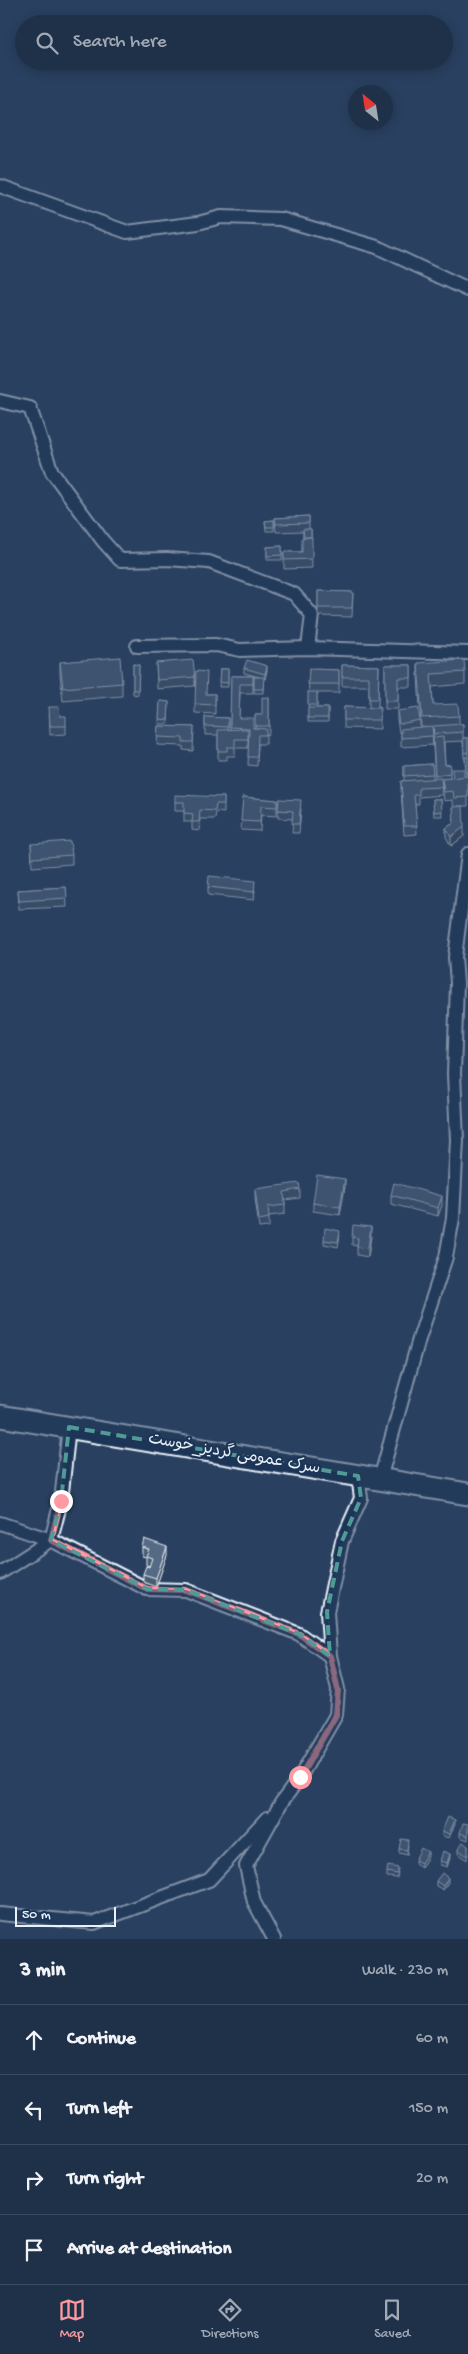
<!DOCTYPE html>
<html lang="en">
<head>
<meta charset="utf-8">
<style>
	:root { --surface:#1f3049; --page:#2c3c53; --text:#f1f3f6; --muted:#a1a9b4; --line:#3c4b61; --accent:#ff9aa2 }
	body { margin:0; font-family:"Gochi Hand","Playpen Sans Arabic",sans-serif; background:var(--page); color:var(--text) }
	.compass { position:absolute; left:348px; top:85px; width:45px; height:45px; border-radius:50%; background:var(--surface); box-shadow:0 2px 12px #0003; rotate:330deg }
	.scale { position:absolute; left:15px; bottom:12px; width:101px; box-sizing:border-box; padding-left:5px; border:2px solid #e8f1f8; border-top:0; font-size:14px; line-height:18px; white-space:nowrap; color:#e8f1f8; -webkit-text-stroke:4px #1d3557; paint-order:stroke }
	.stop { position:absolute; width:15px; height:15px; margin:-11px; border:4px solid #ff9aa2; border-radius:50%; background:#fff }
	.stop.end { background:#ff9aa2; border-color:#fff; box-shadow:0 1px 5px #0008 }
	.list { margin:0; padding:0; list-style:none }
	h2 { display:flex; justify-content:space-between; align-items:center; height:65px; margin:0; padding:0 20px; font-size:21px }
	h2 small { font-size:16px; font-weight:400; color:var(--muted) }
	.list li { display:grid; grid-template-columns:32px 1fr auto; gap:15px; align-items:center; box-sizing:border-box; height:70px; padding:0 20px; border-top:1px solid var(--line) }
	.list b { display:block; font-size:19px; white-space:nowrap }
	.list em { font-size:16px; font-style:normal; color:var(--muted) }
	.icon { flex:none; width:28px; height:28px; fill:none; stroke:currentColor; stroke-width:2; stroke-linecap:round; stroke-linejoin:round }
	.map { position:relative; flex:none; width:468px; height:1939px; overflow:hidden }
	.search { position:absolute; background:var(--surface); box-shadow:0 2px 12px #0003; left:15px; right:15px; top:15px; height:55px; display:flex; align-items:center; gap:12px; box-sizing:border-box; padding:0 18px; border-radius:28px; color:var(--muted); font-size:19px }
	.sheet { height:345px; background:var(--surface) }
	nav { display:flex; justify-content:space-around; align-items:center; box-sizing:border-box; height:70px; border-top:1px solid var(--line); background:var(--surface); font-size:14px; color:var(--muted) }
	nav a { display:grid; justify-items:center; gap:2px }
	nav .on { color:var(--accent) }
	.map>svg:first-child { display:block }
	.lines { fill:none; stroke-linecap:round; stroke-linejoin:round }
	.minor-casing { stroke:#e8f1f8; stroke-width:16 }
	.trunk-casing { stroke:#e8f1f8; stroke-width:25 }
	.minor { stroke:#1d3557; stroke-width:12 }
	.trunk { stroke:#1d3557; stroke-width:21 }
	.wall { fill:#495b71; stroke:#e8f1f8; fill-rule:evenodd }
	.shaded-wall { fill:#3c4a5c; stroke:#e8f1f8 }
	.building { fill:#556a83; stroke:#e8f1f8 }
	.route { stroke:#ff9aa2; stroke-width:6 }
	.marked { fill:none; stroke:#509b97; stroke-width:4; stroke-dasharray:10 6; stroke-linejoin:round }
	.labels { text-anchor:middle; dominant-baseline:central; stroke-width:4.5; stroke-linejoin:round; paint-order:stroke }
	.street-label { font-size:16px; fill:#e8f1f8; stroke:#1d3557 }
</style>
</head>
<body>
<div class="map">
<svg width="468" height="1939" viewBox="0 0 468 1939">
	<rect width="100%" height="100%" fill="#294061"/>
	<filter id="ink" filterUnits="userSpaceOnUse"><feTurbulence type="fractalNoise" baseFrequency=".02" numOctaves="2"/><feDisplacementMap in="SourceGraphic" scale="10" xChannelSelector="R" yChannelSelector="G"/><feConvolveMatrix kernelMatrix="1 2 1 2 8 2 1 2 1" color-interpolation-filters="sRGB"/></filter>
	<g filter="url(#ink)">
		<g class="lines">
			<g class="minor-casing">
				<g id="minor">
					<polyline points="0,186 127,232 198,223 221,217 281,219 377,247 468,290"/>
					<polyline points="0,401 30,408 52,472 103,541 120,560 167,559 209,562 294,594 312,615 308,648"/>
					<polyline points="137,646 216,645 240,650 308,648 468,653"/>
					<polyline points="380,1479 419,1339 446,1257 453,1218 457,1140 454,1074 457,983 455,957 468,854"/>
					<polyline points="0,1523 51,1540 147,1589 186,1590 299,1634 330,1656"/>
					<polyline points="0,1573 51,1540 61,1501 69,1427"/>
					<polyline points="0,1914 94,1923 209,1880 267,1818"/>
					<polyline points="274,1939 254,1902 246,1866 281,1803 300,1777 336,1715 338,1689 330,1656 327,1612 342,1541 361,1498 358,1476"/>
				</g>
			</g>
			<g class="trunk-casing">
				<polyline id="trunk" points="0,1416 468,1494"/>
			</g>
			<use href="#minor" class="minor"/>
			<use href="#trunk" class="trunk"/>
		</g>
		<g class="wall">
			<polygon points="309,516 309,529 311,529 312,568 284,569 284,552 302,552 303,531 276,532 275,518"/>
			<polygon points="274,520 274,531 266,531 265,521"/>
			<polygon points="282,546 282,560 267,560 267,547"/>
			<polygon points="318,591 353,592 352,617 318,616"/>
			<polygon points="60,662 122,683 122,696 63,701 60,675"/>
			<polygon points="156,663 195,677 195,686 157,689"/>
			<path d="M418 663 465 672V684L432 687 433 705 459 716V724H463V738H468V806H458L464 836 451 846 446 837V828L454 823 453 800 444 801 442 783H441L442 795 419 797V804H415L417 834 404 835 401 790V781H404V766L432 764 433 779H435L433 747V730H432L433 745 401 747V732H399L397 720V711L420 720V727H421L418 676ZM463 741 464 758H465L466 777 450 778V764L445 765 444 742Z"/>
			<polygon points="133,664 139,665 138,695 133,694"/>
			<polygon points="342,665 379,666 378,708 369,708 369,686 342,686"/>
			<polygon points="385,665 411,665 411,687 398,687 398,709 385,709"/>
			<polygon points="244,668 267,670 265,679 264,678 263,693 254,693 254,677 259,677 244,673"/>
			<polygon points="220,669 228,669 228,687 219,687"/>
			<polygon points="309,669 339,670 339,693 317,693 317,708 328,708 328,722 308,722"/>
			<polygon points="231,676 253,676 253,693 240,693 239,718 253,728 255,728 255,715 262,715 269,698 269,734 266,734 266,744 258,744 257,766 248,765 249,736 248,736 248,748 235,748 235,756 227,756 227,760 218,760 218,735 205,735 205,717 228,718 228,730 230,730"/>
			<polygon points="207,694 215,694 215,714 195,713 195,704"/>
			<polygon points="160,701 169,702 168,724 159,724"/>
			<polygon points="49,707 60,716 66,726 66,734 50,735"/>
			<polygon points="344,707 380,708 380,729 344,728"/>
			<polygon points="158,726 194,727 193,751 183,750 183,746 157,745"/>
			<polygon points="224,797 224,813 216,812 215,819 200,819 199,831 192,830 192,822 184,822 184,811 175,811 175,802"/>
			<polygon points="243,797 277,800 277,816 261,815 260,831 241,830"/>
			<polygon points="433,799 441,799 442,816 434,816"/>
			<polygon points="301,809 299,833 292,833 293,819 278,818 278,810"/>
			<polygon points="31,844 72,855 72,864 32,867"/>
			<polygon points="66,887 67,907 19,909 18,890"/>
			<polygon points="208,887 255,890 254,900 208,895"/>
			<polygon points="345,1187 340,1215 313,1211 313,1203"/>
			<polygon points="255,1189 300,1189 300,1198 285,1200 285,1214 269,1216 269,1227 259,1228 255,1198"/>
			<polygon points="391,1195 442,1205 438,1216 391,1204"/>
			<polygon points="340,1235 338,1247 324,1244 324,1240"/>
			<polygon points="371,1236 368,1257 357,1255 357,1246 352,1245 352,1237"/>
			<polygon points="142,1547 167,1555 156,1587 143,1582 143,1574 150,1566 146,1565 146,1557 142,1556"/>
			<polygon points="455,1824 449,1838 442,1836 442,1831"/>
			<polygon points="468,1824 468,1840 460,1837 460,1833"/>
			<polygon points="408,1845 407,1855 399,1853 399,1849"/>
			<polygon points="468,1846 467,1860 458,1854 458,1849"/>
			<polygon points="428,1856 421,1868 415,1864 415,1860"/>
			<polygon points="450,1858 447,1867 440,1865 440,1861"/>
			<polygon points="387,1872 398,1872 397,1878 387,1877"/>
			<polygon points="436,1881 448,1882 443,1890 436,1886"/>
		</g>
		<g class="shaded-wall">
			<polygon points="267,666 267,670 265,679 265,674"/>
			<polygon points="464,827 464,836 451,846 451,837"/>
			<polygon points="345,1179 345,1187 340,1215 340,1207"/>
			<polygon points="442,1196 442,1205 438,1216 438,1208"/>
			<polygon points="371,1227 371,1236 368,1257 368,1248"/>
			<polygon points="167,1547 167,1555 156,1587 156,1578"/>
			<polygon points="455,1820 455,1824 449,1838 449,1834"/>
			<polygon points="428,1852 428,1856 421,1868 421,1863"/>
			<polygon points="450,1854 450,1858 447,1867 447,1863"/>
			<polygon points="448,1878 448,1882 443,1890 443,1886"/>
		</g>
		<g class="building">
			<polygon points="309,516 309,523 276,524 275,518"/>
			<polygon points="274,520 274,527 266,527 265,521"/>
			<polygon points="303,529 311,529 311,537 304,537"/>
			<polygon points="312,537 312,559 284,560 284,552 302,552 302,538"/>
			<polygon points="282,546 282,555 267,556 267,547"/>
			<polygon points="318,591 353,592 352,608 318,608"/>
			<polygon points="120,657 122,683 63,688 60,662"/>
			<polygon points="193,660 195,677 157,680 156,663"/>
			<polygon points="247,660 267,666 265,674 244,668"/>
			<polygon points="464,660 465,672 431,674 433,705 458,704 459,716 422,718 418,663"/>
			<polygon points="133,664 139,665 138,690 133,690"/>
			<polygon points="342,665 379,666 378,699 369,699 369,677 342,677"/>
			<polygon points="385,665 411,665 411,678 398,678 398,701 385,701"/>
			<polygon points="220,669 228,669 228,683 219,682"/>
			<polygon points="309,669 339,670 339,684 308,684"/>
			<polygon points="196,671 207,672 206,694 215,694 215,705 195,704"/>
			<polygon points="231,676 253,676 253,684 240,684 239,718 253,718 253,728 266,729 266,735 258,735 257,757 248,757 249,728 230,727"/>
			<polygon points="254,677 264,677 263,689 254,689"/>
			<rect x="308" y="692" width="9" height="13"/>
			<polygon points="262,697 269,698 269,726 255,726 255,715 262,715"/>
			<polygon points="160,701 169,702 168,720 159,719"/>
			<polygon points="49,707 59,707 60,716 66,716 66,726 50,726"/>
			<polygon points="344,707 380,708 380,720 344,720"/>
			<rect x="308" y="708" width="20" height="10"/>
			<polygon points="418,708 420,720 399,724 397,711"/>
			<polygon points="205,717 228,718 228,727 205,726"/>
			<polygon points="463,724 463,732 434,734 433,726"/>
			<polygon points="158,726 194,727 193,742 183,742 183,738 157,737"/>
			<polygon points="432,726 433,736 401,738 401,729"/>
			<polygon points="248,729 248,739 235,739 235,747 227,747 227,751 218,751 218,730"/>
			<polygon points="443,737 445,765 450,764 450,773 435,775 433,738"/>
			<polygon points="463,738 468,738 468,753 464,753"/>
			<polygon points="465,757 468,757 468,773 466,773"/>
			<polygon points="432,764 433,774 404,776 404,766"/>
			<polygon points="452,769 464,769 464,777 453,778"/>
			<polygon points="468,776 468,797 454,798 453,791 444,792 442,779"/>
			<polygon points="441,778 442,787 419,788 419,795 414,795 417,826 404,826 401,781"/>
			<polygon points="175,795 224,797 224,804 216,804 215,811 200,810 199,822 192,822 193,814 184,813 184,802 175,802"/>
			<polygon points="243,797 277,800 277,807 261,806 260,822 241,821"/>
			<polygon points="279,799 301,800 299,824 292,824 293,811 278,810"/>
			<polygon points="433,799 441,799 442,811 434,812"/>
			<polygon points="463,806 464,827 451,837 446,828 454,823 453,807"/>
			<polygon points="70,841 72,855 32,858 31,844"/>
			<polygon points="209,876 255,881 254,892 208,887"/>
			<polygon points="66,887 67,898 19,901 18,890"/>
			<polygon points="317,1175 345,1179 340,1207 313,1203"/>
			<polygon points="299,1183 300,1189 284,1192 285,1205 268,1207 269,1218 259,1220 255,1189"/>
			<polygon points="394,1183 442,1196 438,1208 391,1195"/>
			<polygon points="353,1225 371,1227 368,1248 357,1247 358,1238 352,1237"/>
			<polygon points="325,1228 340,1231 338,1242 324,1240"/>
			<polygon points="144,1539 167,1547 156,1578 143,1574 146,1566 149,1567 152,1558 146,1556 149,1549 142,1547"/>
			<polygon points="448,1817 455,1820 449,1834 442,1831"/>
			<polygon points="463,1823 468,1824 468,1836 460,1833"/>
			<polygon points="401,1839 408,1840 407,1850 399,1849"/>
			<polygon points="463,1842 468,1846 468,1855 467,1856 458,1849"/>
			<polygon points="421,1848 428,1852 421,1863 415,1860"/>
			<polygon points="443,1851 450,1854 447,1863 440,1861"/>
			<polygon points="388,1866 398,1868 397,1874 387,1872"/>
			<polygon points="442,1873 448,1878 443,1886 436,1881"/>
		</g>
	</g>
	<g class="lines" filter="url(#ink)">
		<polyline class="route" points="61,1501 51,1540 147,1589 186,1590 299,1634 330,1656 338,1690 336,1715 300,1777"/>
	</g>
	<path d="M0 0H468V1939H0ZM69 1427 358 1476 361 1498 342 1541 327 1612 330 1656 299 1634 186 1590 147 1589 51 1540 61 1501Z" fill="#294061" fill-opacity=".55" fill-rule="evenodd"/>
	<path class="marked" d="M69 1427 358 1476 361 1498 342 1541 327 1612 330 1656 299 1634 186 1590 147 1589 51 1540 61 1501Z"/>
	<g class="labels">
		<g class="street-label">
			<text transform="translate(234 1455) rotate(10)">سرک عمومی گردیز_خوست</text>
		</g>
	</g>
</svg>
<svg class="compass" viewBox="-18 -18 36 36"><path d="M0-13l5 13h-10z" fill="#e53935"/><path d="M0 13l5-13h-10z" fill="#a1a9b4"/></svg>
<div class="scale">50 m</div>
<div class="stop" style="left:300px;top:1777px"></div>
<div class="stop end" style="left:61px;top:1501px"></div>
<div class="search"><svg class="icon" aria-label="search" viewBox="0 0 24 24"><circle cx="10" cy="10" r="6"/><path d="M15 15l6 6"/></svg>Search here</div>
</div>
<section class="sheet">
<h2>3 min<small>Walk · 230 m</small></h2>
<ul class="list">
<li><svg class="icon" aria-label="ahead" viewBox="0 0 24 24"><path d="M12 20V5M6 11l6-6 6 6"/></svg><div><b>Continue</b></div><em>60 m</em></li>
<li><svg class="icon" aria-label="left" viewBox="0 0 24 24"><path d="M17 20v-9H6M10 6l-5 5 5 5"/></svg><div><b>Turn left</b></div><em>150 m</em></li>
<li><svg class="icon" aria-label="right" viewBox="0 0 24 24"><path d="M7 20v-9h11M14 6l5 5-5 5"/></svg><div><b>Turn right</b></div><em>20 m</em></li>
<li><svg class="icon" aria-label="arrive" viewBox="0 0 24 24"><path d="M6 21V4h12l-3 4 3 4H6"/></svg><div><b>Arrive at destination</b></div></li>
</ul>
</section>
<nav>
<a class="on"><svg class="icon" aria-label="map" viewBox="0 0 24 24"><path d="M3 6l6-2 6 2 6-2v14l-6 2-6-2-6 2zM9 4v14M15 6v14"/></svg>Map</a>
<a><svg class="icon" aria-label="directions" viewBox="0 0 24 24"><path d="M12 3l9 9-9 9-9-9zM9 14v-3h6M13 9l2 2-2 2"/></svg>Directions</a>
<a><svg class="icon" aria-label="saved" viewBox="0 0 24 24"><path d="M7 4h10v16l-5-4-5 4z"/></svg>Saved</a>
</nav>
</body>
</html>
